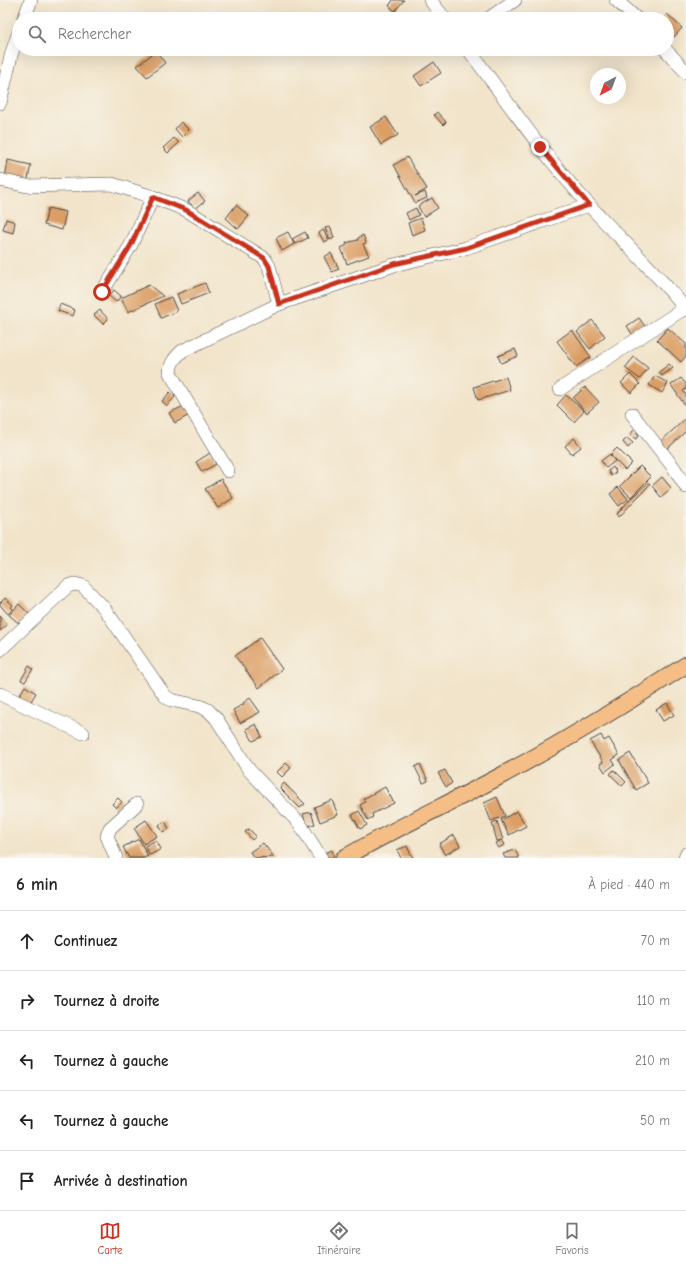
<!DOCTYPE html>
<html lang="fr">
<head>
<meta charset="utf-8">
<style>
	:root { --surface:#fff; --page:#f2f2f2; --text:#202124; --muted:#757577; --line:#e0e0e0; --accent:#c8321e }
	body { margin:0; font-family:"Comic Neue",sans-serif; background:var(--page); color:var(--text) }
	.compass { position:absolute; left:590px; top:68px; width:36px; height:36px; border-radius:50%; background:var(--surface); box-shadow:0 4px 16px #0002; rotate:221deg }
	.stop { position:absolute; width:12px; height:12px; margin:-9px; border:3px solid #c8321e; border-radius:50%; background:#fff }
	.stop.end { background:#c8321e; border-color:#fff; box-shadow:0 1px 4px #0008 }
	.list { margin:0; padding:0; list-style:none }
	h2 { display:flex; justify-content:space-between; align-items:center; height:52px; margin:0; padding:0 16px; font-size:17px }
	h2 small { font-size:13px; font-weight:400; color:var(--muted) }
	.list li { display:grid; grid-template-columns:26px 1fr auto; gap:12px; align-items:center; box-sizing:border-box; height:60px; padding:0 16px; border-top:1px solid var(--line) }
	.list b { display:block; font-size:15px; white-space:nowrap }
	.list em { font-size:13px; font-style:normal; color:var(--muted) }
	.icon { flex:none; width:22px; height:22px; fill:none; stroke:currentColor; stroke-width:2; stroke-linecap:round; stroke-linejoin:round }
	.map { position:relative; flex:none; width:686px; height:858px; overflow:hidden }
	.search { position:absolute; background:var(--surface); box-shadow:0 4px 16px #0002; left:12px; right:12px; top:12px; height:44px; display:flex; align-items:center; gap:10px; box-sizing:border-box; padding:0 14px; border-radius:22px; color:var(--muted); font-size:15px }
	.sheet { height:352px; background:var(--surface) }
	nav { display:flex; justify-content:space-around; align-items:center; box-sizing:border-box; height:56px; border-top:1px solid var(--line); background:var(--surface); font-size:11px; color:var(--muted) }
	nav a { display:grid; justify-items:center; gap:2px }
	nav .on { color:var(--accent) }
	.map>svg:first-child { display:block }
	.building { fill:#db9e65 }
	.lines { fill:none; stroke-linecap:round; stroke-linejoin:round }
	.minor-casing { stroke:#494743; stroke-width:14 }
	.major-casing { stroke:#494743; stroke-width:18 }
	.minor { stroke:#fff; stroke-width:13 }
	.major { stroke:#f6be87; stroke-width:16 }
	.route { stroke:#c8321e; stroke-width:5 }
</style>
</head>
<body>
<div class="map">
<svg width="686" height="858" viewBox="0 0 686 858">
	<rect width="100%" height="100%" fill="#f7f3e8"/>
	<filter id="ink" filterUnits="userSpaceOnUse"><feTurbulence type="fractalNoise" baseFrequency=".025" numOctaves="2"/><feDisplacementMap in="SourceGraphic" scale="8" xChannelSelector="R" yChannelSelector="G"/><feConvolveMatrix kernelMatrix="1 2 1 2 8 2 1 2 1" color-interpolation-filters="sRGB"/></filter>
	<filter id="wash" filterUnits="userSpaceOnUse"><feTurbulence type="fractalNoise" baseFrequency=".012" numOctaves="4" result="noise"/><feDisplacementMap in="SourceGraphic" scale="16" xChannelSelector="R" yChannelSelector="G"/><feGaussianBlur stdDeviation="0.9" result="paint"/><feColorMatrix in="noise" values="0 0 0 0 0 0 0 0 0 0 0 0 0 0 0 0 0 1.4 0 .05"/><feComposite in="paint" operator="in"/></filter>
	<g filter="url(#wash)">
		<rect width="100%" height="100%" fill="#f2e4ca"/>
		<g id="blocks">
			<g class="building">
				<polygon points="393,0 404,0 395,11 389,6"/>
				<polygon points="667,14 682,28 674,37 667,31 667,19 663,19"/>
				<polygon points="156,51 165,63 147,77 137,66"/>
				<polygon points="434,62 441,73 421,86 414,76"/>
				<polygon points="437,112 446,122 443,125 434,115"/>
				<polygon points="386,117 398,135 381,145 370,127"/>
				<polygon points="181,122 189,130 182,137 175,129"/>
				<polygon points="174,138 179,143 168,153 163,148"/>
				<polygon points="407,157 427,189 415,196 425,192 427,198 415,203 394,165"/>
				<polygon points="8,160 31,165 27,183 5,178"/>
				<polygon points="198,193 205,201 195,209 188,201"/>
				<polygon points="432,198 438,208 424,217 418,206"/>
				<polygon points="236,205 249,216 238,229 226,218"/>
				<polygon points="48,208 66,212 62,230 44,225"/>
				<polygon points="416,208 419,215 409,220 406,213"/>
				<polygon points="421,218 425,230 412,235 408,223"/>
				<polygon points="6,219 15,222 13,233 3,230"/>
				<polygon points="329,227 331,228 334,238 330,240 325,228"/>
				<polygon points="323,230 329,240 324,242 319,233"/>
				<polygon points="288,232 294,244 282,251 276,238"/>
				<polygon points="305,232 308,238 295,244 292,239"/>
				<polygon points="363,235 366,243 363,244 369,256 347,264 341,248 347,245 346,243 358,240 358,238"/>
				<polygon points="331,253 339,269 332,272 324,257"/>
				<polygon points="205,283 209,293 181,304 177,294"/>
				<polygon points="149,285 163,296 128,312 121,298"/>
				<polygon points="114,290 121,296 116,302 109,296"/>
				<polygon points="171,297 177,311 161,318 155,304"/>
				<polygon points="60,304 75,310 73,316 58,311"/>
				<polygon points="100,310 108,319 103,324 94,315"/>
				<polygon points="639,318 647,329 634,337 627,326"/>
				<polygon points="592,320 605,336 590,349 577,332"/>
				<polygon points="668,328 686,344 686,356 681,362 657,340"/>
				<polygon points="572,330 591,357 576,367 557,341"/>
				<polygon points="515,349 518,356 501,363 498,356"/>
				<polygon points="634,357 648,368 640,379 625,368"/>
				<polygon points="669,364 673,368 662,376 659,372"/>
				<polygon points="630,374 640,384 631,393 621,383"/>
				<polygon points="655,376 668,383 662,393 649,385"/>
				<polygon points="506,377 510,390 478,400 474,387"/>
				<polygon points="681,378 686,384 686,389 683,391 686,395 686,407 671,385"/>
				<polygon points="585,387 599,402 587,413 573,398"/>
				<polygon points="170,392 175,397 167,406 162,401"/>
				<polygon points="566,395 584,411 574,422 557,405"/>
				<polygon points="186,405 191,414 175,423 169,413"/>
				<polygon points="686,418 686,431 665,451 658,444"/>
				<polygon points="634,430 639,435 636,439 630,435"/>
				<polygon points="574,438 581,447 572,454 565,446"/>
				<polygon points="627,438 633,443 628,448 623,442"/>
				<polygon points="617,448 632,463 625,470 610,455"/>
				<polygon points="210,453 216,464 202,472 196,462"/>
				<polygon points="610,454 615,461 606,468 601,461"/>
				<polygon points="640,466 651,477 631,497 620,486"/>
				<polygon points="613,467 616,472 611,476 608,471"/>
				<polygon points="662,477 671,488 661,497 652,486"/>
				<polygon points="221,479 233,498 218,508 205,489"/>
				<polygon points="648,483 650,484 619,517 617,514 630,499"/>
				<polygon points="618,487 628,499 619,506 610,494"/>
				<polygon points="5,598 13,605 11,607 13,609 8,614 0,605 0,603"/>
				<polygon points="19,604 30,615 21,625 9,615"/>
				<polygon points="0,616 7,625 0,631"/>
				<polygon points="260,638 282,669 259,688 235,656"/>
				<polygon points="29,666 33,669 25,682 21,680"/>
				<polygon points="25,686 36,693 28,706 17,699"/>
				<polygon points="250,698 260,712 240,723 233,710 244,704 243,703"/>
				<polygon points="667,703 674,715 663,721 656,710"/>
				<polygon points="256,724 262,737 253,741 246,729"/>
				<polygon points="601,735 604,741 609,738 619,755 612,760 615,764 605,772 600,764 603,762 590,741"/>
				<polygon points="630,753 648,783 636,790 619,760"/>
				<polygon points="286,763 291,768 282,777 277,772"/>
				<polygon points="420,764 428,781 423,783 415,767"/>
				<polygon points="445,770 452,783 446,787 438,773"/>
				<polygon points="614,770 626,782 622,786 610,774"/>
				<polygon points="284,783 305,804 300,808 280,788"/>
				<polygon points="385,787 394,803 372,814 373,817 368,820 360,805 365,802 363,799"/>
				<polygon points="497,797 505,816 491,821 484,803"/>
				<polygon points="118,798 122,802 116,808 112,804"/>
				<polygon points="332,800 338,815 320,822 314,807"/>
				<polygon points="359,811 367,825 360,829 352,815"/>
				<polygon points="517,811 526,826 509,835 501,820"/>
				<polygon points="311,812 315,824 307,826 303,814"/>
				<polygon points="146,820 157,836 144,844 134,828"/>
				<polygon points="165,821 169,829 163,832 159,825"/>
				<polygon points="497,821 503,840 497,841 492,823"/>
				<polygon points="249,829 256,836 252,840 245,832"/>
				<polygon points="454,835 460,846 445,855 439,844"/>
				<polygon points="139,839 148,856 144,858 129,858 123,847"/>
				<polygon points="156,840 161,849 150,855 145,846"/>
				<polygon points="502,840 505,845 498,848 496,843"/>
				<polygon points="263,843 274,857 254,858 250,852"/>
				<polygon points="407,846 411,855 414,858 401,858 397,850"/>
				<polygon points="332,850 334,857 326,858 325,853"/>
				<polygon points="515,850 519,858 505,858 503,854"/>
			</g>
		</g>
	</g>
	<g filter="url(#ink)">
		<use href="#blocks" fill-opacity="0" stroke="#494743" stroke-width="1"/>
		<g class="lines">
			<g class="minor-casing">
				<g id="minor">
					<polyline points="430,0 445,19"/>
					<polyline points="616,0 637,19"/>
					<polyline points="24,19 31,0"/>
					<polyline points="488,19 515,0"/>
					<path d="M468 49C508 102 545 157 589 205 621 240 657 272 686 310"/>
					<polyline points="665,49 686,72"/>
					<polyline points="0,103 12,52 19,32"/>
					<polyline points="0,180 27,186 112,184 153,197 186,210 264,258 269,266 279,304"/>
					<polyline points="102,292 131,245 153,197"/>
					<polyline points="560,389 685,308"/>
					<polyline points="632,414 674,468 686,487"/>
					<path d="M228 471 170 373C170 363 175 358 182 351L279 304 394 265 466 248 589 205"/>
					<polyline points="0,650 68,586 75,584 83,586 104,608 165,696 171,700 199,706 208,710 216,718 249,770 300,824 321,858"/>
					<polyline points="0,694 83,733"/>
					<polyline points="116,858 107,836 110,828 137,804"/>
					<polyline points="685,858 686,854"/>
				</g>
			</g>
			<g class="major-casing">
				<path id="major" d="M344 858C392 830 442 807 491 781 558 746 622 706 686 665"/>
			</g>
			<use href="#minor" class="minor"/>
			<use href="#major" class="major"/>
		</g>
	</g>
	<g class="lines" filter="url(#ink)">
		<polyline class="route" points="102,292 131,245 153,197 186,210 264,258 269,266 279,304 394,264 466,248 589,205 540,147"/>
	</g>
</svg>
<svg class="compass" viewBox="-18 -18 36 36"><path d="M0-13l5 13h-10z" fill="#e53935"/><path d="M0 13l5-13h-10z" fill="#757577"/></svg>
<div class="stop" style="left:102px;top:292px"></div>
<div class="stop end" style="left:540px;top:147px"></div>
<div class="search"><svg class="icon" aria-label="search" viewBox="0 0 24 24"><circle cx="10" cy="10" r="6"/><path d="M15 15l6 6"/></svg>Rechercher</div>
</div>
<section class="sheet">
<h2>6 min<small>À pied · 440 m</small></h2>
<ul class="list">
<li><svg class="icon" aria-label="ahead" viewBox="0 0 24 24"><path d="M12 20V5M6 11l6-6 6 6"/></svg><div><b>Continuez</b></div><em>70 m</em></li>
<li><svg class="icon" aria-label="right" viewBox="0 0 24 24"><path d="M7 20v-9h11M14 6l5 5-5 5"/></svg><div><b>Tournez à droite</b></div><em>110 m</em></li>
<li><svg class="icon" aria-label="left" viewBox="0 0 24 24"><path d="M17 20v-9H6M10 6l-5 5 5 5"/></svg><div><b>Tournez à gauche</b></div><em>210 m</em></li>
<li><svg class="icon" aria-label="left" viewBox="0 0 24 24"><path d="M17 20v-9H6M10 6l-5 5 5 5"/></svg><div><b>Tournez à gauche</b></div><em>50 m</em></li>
<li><svg class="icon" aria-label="arrive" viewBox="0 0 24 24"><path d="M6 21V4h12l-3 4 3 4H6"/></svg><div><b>Arrivée à destination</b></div></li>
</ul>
</section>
<nav>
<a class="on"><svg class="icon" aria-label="map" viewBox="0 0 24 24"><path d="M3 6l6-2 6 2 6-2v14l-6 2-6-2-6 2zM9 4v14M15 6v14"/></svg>Carte</a>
<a><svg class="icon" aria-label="directions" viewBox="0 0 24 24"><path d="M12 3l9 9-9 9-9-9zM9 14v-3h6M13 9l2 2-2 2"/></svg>Itinéraire</a>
<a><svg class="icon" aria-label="saved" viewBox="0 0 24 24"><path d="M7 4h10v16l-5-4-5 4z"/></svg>Favoris</a>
</nav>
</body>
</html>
